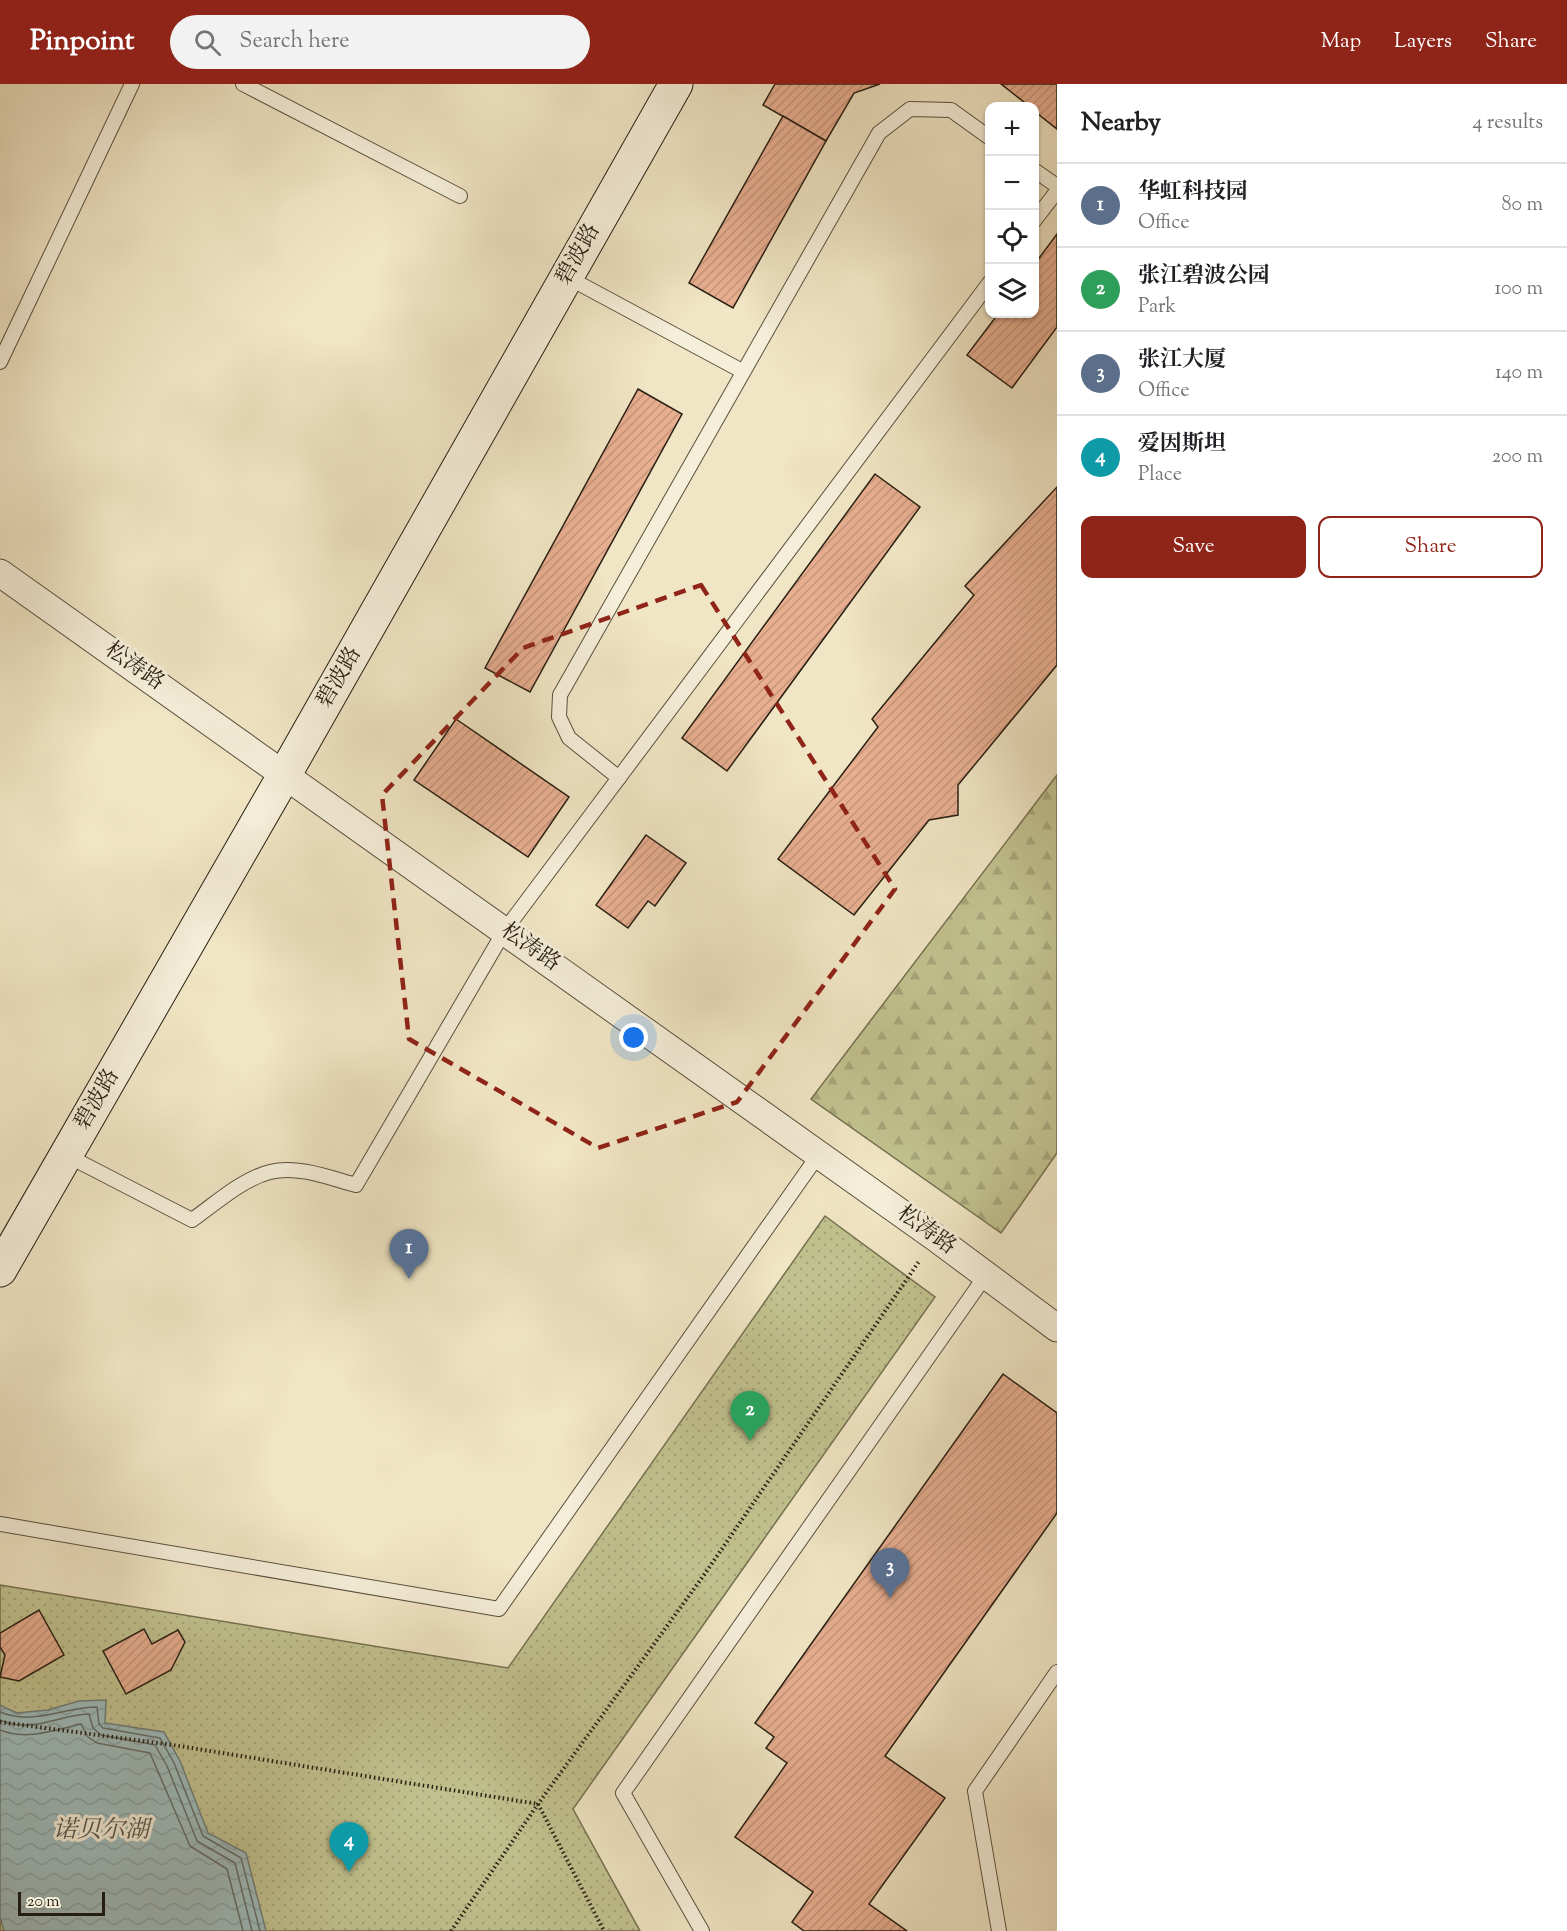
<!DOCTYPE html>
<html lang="en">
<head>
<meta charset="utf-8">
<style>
	:root { --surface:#fff; --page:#f2f2f2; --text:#202124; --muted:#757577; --line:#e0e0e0; --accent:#8f2418 }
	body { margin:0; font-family:"Sorts Mill Goudy","Noto Serif SC",serif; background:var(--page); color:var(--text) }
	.controls { position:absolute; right:18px; top:18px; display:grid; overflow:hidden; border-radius:12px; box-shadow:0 2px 4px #0004 }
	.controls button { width:54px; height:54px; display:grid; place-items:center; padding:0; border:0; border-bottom:2px solid var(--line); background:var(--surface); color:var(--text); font:30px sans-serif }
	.scale { position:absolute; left:18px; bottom:15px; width:87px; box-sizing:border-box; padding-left:6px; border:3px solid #271e12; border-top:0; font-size:16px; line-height:21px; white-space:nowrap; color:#271e12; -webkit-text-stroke:4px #f5eed9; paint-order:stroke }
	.you { position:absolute; left:634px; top:954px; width:21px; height:21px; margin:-15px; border:4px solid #fff; border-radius:50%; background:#1a73e8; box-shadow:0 0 0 9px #1a73e833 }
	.badge { display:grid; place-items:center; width:39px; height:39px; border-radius:50%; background:var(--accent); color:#fff; font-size:20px; font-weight:700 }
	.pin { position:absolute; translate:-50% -50px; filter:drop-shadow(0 2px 3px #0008) }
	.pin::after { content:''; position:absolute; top:32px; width:21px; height:18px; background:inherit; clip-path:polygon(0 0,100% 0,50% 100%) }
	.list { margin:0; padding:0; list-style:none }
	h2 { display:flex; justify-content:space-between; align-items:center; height:78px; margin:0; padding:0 24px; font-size:26px }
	h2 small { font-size:20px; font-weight:400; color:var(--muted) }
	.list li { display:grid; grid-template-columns:39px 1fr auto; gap:18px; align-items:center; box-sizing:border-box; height:84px; padding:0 24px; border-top:2px solid var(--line) }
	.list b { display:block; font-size:22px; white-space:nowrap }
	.list p { margin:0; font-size:20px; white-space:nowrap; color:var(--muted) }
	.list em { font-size:20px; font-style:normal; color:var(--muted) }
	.actions { display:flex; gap:12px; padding:18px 24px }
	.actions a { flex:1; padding:14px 0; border:2px solid var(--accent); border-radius:12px; text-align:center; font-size:21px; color:var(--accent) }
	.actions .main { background:var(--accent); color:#fff }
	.icon { flex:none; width:33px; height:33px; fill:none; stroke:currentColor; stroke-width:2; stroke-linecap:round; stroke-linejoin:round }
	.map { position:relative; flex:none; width:1057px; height:1847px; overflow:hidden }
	header { display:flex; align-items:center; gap:36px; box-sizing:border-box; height:84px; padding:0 30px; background:var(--accent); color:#fff }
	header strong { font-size:28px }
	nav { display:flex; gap:33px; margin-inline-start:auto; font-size:21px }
	.search { width:420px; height:54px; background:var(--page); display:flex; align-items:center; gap:15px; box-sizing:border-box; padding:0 21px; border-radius:33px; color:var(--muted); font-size:22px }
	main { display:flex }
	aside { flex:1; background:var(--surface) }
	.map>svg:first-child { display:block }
	.grass { fill:url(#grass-dots); stroke:#747050; stroke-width:1.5 }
	.forest { fill:url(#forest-firs); stroke:#747050; stroke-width:1.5 }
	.water { fill:url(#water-waves); stroke:#6e7d79; stroke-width:1.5 }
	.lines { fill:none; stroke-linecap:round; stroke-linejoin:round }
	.shore { stroke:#626d68; stroke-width:1.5 }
	.building { fill:url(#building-hatch); stroke:#271e12; stroke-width:1.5 }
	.lane-casing { stroke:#59503e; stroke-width:16 }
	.street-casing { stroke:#59503e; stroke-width:29 }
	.secondary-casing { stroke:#271e12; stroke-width:35 }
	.path { stroke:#271e12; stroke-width:4; stroke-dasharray:1.5 3; stroke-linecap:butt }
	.lane { stroke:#f5eed9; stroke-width:14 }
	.street { stroke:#f5eed9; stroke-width:27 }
	.secondary { stroke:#f5eed9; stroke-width:33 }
	.marked { fill:none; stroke:#8f2418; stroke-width:4.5; stroke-dasharray:12 8; stroke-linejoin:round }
	.labels { text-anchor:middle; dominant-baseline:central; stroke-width:6; stroke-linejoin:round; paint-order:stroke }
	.street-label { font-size:22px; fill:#271e12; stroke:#f5eed9 }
	.water-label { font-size:24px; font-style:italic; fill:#51554e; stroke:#f5eed9 }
</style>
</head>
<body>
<header>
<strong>Pinpoint</strong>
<div class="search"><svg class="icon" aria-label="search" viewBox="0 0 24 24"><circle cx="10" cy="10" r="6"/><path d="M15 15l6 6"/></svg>Search here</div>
<nav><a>Map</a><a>Layers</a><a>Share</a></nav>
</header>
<main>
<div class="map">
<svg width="1057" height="1847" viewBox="0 0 1057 1847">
	<defs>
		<pattern id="grass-dots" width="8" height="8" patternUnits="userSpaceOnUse" patternTransform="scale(1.5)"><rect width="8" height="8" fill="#c1c28f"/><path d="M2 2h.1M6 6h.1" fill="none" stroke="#a6a67a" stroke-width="1.8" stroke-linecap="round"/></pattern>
		<pattern id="forest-firs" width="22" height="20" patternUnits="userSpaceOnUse" patternTransform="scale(1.5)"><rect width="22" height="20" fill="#c1c28f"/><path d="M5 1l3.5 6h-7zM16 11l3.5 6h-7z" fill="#a6a67a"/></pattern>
		<pattern id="water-waves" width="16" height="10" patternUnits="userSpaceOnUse" patternTransform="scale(1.5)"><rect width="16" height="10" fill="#9ebcbe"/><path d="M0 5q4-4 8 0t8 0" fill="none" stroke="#88a1a2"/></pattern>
		<pattern id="building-hatch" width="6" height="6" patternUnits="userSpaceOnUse" patternTransform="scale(1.5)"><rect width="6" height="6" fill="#e7ae90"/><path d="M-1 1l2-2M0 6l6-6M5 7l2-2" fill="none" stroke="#c6957b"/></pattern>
	</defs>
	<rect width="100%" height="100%" fill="#f0e5c4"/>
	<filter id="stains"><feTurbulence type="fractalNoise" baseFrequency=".00333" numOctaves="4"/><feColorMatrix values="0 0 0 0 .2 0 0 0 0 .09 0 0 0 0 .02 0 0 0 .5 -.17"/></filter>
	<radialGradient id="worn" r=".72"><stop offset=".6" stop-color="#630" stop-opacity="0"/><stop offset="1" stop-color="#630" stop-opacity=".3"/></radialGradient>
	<polygon class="grass" points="825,1132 935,1213 573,1725 640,1847 0,1847 0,1501 508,1584"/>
	<polygon class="forest" points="1057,691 1057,1069 1001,1149 811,1015"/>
	<polygon class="water" points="106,1616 105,1639 164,1648 180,1677 208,1749 246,1769 266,1847 4,1847 0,1833 0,1621 17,1629 48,1626 79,1617"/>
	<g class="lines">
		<g class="shore">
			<path d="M0 1628C33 1642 63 1623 97 1623L99 1640 103 1644 160 1654 174 1679 203 1752 241 1774 260 1847"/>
			<path d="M0 1636C31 1650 58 1631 89 1630L93 1644 101 1651 155 1661 167 1682 197 1757 235 1779 252 1847"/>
			<path d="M0 1646C26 1657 55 1646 81 1640L88 1653 97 1659 150 1669 190 1762 227 1785 243 1847"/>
		</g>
	</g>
	<g class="building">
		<polygon points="775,0 880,0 854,9 826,57 763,21"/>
		<polygon points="1001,0 1057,0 1057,45 1034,27 1034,22 1029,22"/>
		<polygon points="783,32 826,57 733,224 689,199"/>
		<polygon points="1057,150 1057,243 1012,304 967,271 998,230 1034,230 1034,181"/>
		<polygon points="638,305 682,330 530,608 485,584"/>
		<polygon points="875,390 920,423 727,687 682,654"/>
		<polygon points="1057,403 1057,581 958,701 958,731 929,736 854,831 778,775 878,643 872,635 974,511 965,502"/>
		<polygon points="456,635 569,713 528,773 414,696"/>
		<polygon points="646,751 686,779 655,822 648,817 628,844 596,821"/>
		<polygon points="1003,1290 1057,1329 1057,1429 885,1672 945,1714 869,1820 907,1847 804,1847 792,1838 813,1808 735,1753 787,1679 766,1664 774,1653 755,1639"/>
		<polygon points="39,1526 64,1571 19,1597 0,1593 5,1571 0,1563 0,1549"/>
		<polygon points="144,1545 152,1560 178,1546 185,1558 171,1586 126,1610 103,1567"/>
	</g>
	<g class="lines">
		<g class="lane-casing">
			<g id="lane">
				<polyline points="243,0 460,112"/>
				<polyline points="1034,86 1057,102"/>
				<polyline points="1034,137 1057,107"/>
				<polyline points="567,193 742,287"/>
				<polyline points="0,278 132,0"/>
				<polyline points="619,694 569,654 559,633 560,611 879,49 910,25 951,26 990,54"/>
				<path d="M66 1071 192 1136C215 1120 242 1095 270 1088 298 1081 330 1094 356 1101L505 846 990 198"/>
				<polyline points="0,1440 499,1525 819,1070"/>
				<polyline points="702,1847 623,1709 986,1191"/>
				<polyline points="999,1847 975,1707 1057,1588"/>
			</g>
		</g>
		<g class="street-casing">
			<polyline id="street" points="0,489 936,1154 1057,1244"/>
		</g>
		<g class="secondary-casing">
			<polyline id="secondary" points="0,1186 285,690 676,0"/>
		</g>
		<g class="path">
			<polyline points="0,1638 173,1661 538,1720"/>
			<polyline points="538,1720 604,1847"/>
			<polyline points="451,1847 538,1720 704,1491 920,1176"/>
		</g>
		<use href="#lane" class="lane"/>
		<use href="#street" class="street"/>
		<use href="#secondary" class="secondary"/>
	</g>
	<path class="marked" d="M701 501 895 805 737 1018 598 1064 409 955 382 711 523 564Z"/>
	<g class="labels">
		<g class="street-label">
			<text transform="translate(579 171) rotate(-61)">碧波路</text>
			<text transform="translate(134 583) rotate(35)">松涛路</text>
			<text transform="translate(340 594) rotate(-60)">碧波路</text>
			<text transform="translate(530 864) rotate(35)">松涛路</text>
			<text transform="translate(98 1016) rotate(-60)">碧波路</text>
			<text transform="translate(926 1147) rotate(36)">松涛路</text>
		</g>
		<g class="water-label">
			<text x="101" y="1747">诺贝尔湖</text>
		</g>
	</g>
	<rect width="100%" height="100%" filter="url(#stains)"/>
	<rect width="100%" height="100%" fill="url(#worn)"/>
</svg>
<div class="controls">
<button>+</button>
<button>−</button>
<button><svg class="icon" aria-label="locate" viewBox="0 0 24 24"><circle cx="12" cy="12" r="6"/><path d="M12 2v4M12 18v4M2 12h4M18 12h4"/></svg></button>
<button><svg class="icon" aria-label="layers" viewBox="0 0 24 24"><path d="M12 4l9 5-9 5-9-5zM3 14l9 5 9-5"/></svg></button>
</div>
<div class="scale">20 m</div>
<div class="you"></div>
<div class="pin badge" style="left:409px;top:1195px;background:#5c6f8a">1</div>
<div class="pin badge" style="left:750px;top:1357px;background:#2e9e5b">2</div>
<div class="pin badge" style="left:890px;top:1514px;background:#5c6f8a">3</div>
<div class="pin badge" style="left:349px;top:1788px;background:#0f9aa8">4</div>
</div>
<aside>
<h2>Nearby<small>4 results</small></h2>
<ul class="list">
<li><span class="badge" style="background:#5c6f8a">1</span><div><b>华虹科技园</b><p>Office</p></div><em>80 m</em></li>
<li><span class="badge" style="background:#2e9e5b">2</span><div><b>张江碧波公园</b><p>Park</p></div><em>100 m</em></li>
<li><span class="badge" style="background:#5c6f8a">3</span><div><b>张江大厦</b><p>Office</p></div><em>140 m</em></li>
<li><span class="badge" style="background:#0f9aa8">4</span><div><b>爱因斯坦</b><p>Place</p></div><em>200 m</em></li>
</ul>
<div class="actions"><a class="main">Save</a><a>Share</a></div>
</aside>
</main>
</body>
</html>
